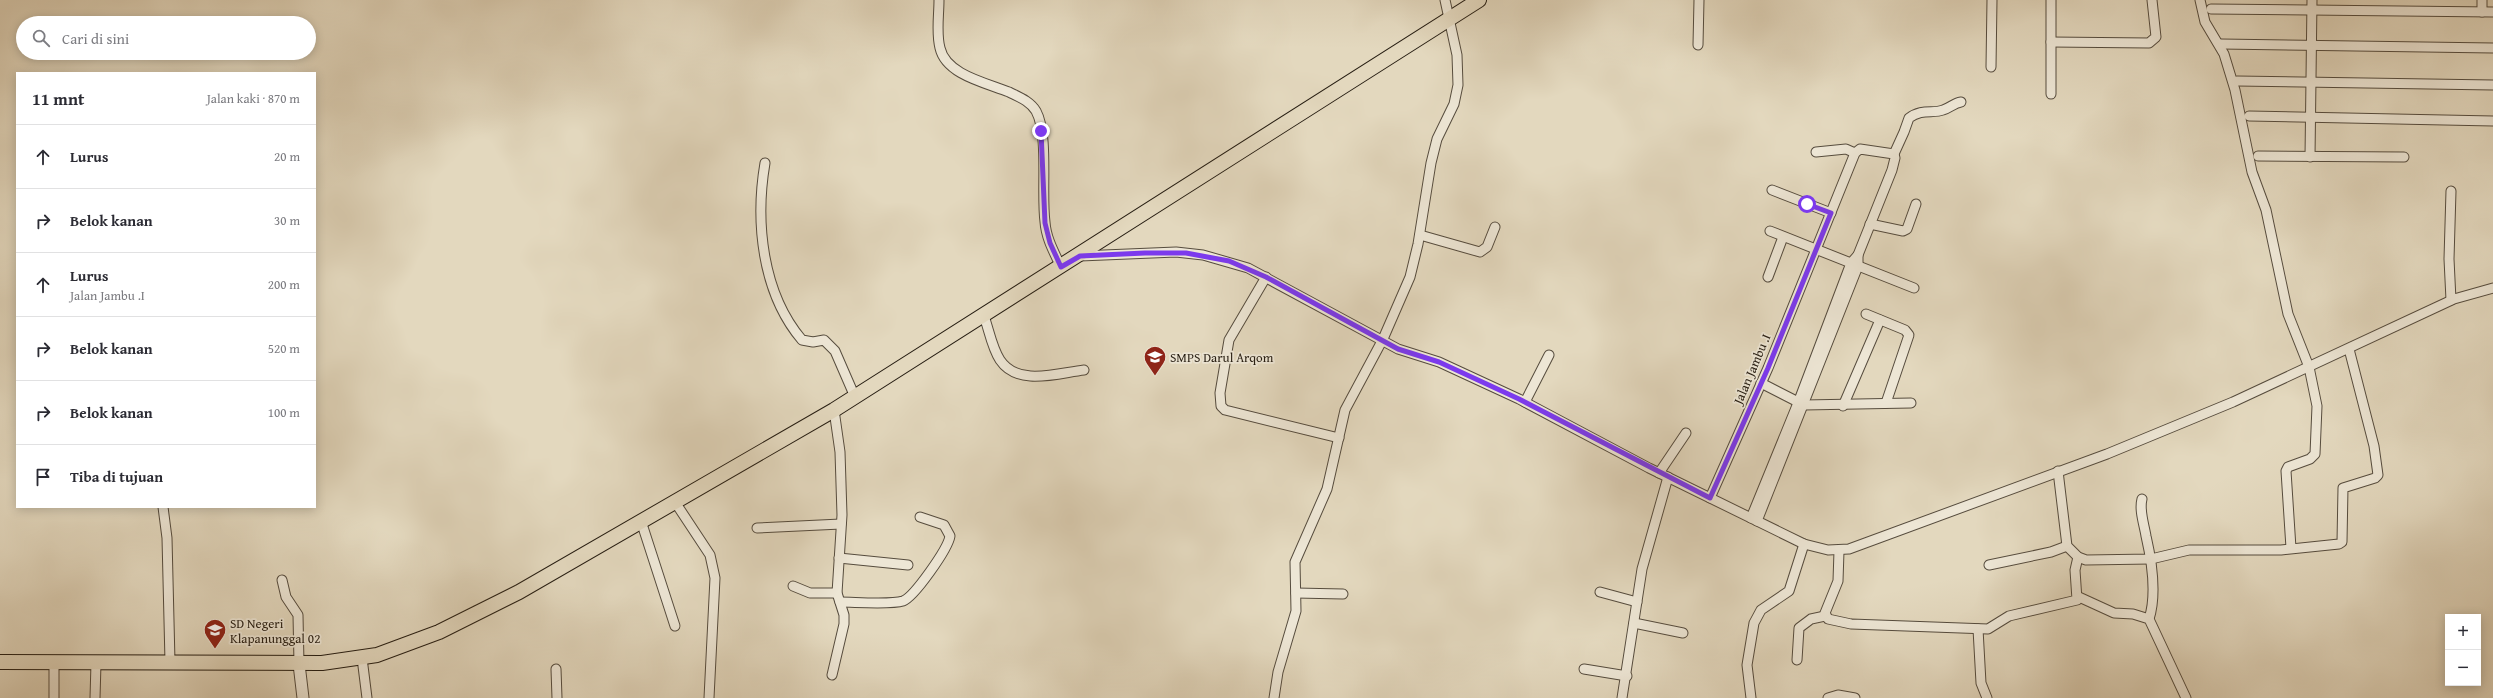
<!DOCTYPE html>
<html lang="id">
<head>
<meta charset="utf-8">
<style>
	:root { --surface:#fff; --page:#f2f2f3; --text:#2b2b33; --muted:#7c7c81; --line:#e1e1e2 }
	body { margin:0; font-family:"Gentium Book Plus",serif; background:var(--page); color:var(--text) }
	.controls { position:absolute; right:12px; bottom:12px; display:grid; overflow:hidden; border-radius:0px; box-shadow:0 2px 10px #0003 }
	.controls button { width:36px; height:36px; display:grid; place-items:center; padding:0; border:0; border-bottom:1px solid var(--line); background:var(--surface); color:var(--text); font:20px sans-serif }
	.stop { position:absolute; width:12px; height:12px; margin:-9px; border:3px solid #7c3aed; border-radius:50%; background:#fff }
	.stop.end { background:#7c3aed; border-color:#fff; box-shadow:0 1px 4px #0008 }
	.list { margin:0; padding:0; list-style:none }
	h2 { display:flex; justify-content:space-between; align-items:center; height:52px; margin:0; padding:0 16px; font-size:17px }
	h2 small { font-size:13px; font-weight:400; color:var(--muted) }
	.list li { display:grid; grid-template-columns:26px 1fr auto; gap:12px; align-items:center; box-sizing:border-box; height:64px; padding:0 16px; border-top:1px solid var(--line) }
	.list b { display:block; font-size:15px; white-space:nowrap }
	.list p { margin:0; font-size:13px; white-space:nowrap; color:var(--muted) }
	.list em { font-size:13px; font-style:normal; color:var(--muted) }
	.icon { flex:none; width:22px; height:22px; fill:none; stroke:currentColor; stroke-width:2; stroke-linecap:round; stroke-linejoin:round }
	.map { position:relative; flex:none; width:2493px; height:698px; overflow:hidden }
	.search { position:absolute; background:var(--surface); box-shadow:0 2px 10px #0003; left:16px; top:16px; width:300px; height:44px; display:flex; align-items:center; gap:10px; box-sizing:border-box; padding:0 14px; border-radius:22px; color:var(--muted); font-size:15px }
	.panel { position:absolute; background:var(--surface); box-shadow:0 2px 10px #0003; left:16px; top:72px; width:300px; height:436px; border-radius:0px }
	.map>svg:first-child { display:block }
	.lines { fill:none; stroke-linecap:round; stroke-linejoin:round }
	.minor-casing { stroke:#564c3e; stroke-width:11 }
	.tertiary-casing { stroke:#564c3e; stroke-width:13 }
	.primary-casing { stroke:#271e13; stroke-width:16 }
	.minor { stroke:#ede6d5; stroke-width:9 }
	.tertiary { stroke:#ede6d5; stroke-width:11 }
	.primary { stroke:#e3d8be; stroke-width:14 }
	.route { stroke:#7c3aed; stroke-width:5 }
	.labels { text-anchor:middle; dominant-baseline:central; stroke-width:3.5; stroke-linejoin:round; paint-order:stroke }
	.poi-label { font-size:13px; fill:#271e13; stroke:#ede6d5; text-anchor:start }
	.street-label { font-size:13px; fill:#271e13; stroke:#ede6d5 }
</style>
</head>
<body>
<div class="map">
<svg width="2493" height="698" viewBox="0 0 2493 698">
	<rect width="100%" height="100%" fill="#e3d8be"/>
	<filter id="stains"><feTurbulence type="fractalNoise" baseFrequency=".005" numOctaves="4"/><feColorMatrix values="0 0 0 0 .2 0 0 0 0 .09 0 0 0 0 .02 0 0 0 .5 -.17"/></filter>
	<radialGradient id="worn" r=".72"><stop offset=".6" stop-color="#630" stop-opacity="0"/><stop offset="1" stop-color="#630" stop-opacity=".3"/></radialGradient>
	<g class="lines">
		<g class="minor-casing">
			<g id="minor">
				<path d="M939 0C939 16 936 33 940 48 946 75 987 83 1009 92 1019 97 1030 101 1036 111 1049 135 1041 192 1045 222 1046 238 1054 252 1061 267"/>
				<polyline points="2051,0 2051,94"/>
				<polyline points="2200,0 2205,22 2224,54 2235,90 2252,172 2266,210 2288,314 2309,367 2317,406 2315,454 2310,459 2288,467 2286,471 2291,548"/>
				<polyline points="2482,0 2482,12"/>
				<polyline points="2211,9 2493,12"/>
				<polyline points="2051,42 2149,43 2156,37 2152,0"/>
				<polyline points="2221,44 2493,48"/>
				<polyline points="1698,45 1699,0"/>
				<polyline points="1991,67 1992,0"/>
				<polyline points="2237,81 2493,85"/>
				<polyline points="2249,116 2493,121"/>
				<polyline points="1816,152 1846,149 1855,153"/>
				<path d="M1894 154 1904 132 1909 118C1922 108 1933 114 1943 110 1950 108 1954 103 1961 102"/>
				<polyline points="2258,156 2404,157"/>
				<polyline points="2310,157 2312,0"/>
				<path d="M765 163C755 222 762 293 802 340L813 342 824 340 835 351 855 397"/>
				<polyline points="1772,190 1831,213"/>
				<polyline points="2451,191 2449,259 2451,300"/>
				<polyline points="1870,224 1903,231 1907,229 1916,204"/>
				<polyline points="1770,231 1914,288"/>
				<polyline points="1420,235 1480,252 1487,247 1495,227"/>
				<polyline points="1080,256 1176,252 1203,255 1248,268 1398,349 1439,362 1519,399 1649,468 1804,544 1828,550 1849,549 2107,454 2233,402 2454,299 2493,288"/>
				<polyline points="1266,277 1229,340 1220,393 1221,406 1225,410 1339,438"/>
				<polyline points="1768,277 1783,237"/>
				<polyline points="1866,314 1905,330 1909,335 1886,403"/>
				<path d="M984 316C989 330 992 348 1000 360 1018 387 1058 373 1084 370"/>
				<polyline points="1761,383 1804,405 1911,403"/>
				<polyline points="1525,402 1549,355"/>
				<polyline points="1843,406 1880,320"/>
				<polyline points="2058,471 2067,546 2078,557 2086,560 2151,559 2189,550 2281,550 2339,544 2342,542 2343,488 2375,478 2378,475 2374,446 2349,349"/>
				<polyline points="1659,473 1686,433"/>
				<polyline points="1710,498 1768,368 1855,153 1860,149 1894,154 1895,158 1892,170 1858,255 1851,263 1798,403 1751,518"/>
				<path d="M2142 499C2139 510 2144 524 2146 536 2152 562 2157 594 2149 619"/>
				<polyline points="675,502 710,555 715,578 709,698"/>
				<polyline points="163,507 167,538 170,662"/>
				<polyline points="641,521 675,626"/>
				<polyline points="1757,521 1858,266 1858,255"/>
				<polyline points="757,528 841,524"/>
				<polyline points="1839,551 1838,581 1825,613 1828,619 1851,624 1988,629 2009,616 2077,600 2075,570 2078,557"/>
				<polyline points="839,558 908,565"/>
				<polyline points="1989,565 2051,552 2067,546"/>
				<polyline points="282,580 286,597 298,615 299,664"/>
				<polyline points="793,586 810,593 837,593"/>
				<polyline points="1600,592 1637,602"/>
				<polyline points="1296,593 1343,594"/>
				<polyline points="2079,597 2114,613 2133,614 2149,619 2186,698"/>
				<path d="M840 602C855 602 890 605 903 601 914 597 948 549 950 536L944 525 920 517"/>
				<polyline points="1634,623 1683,633"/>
				<polyline points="1978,629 1981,683 1987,698"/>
				<polyline points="362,658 367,698"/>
				<polyline points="1797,660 1799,628 1811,619 1825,616"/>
				<polyline points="54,663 54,698"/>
				<polyline points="556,669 557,698"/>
				<polyline points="1584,669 1627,676"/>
				<polyline points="832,675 844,624 844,615 837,593 842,515 840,452 834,410"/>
				<polyline points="95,698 96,663"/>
				<polyline points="1274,698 1278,672 1296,611 1295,562 1327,489 1345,410 1383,339 1410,277 1418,244 1431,163 1437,139 1454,104 1458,85 1457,55 1445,0"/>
				<polyline points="1622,698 1642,569 1668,477"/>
				<polyline points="1751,698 1747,665 1754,623 1761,610 1789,591 1804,544"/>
				<polyline points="1828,698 1838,695 1855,698"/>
			</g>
		</g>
		<g class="tertiary-casing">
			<polyline id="tertiary" points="299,664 303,698"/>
		</g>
		<g class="primary-casing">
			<polyline id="primary" points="0,662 322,663 377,655 439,632 519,592 834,410 1479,0"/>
		</g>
		<use href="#minor" class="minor"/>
		<use href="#tertiary" class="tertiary"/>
		<use href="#primary" class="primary"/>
	</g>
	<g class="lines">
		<polyline class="route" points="1041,131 1045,223 1050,243 1061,267 1080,256 1145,253 1186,253 1229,261 1266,277 1398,349 1439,362 1519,399 1710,498 1768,368 1831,213 1807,204"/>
	</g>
	<defs>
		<g id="school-pin" transform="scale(1.15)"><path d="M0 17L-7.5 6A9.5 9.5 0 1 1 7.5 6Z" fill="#8f2418" stroke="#ede6d5"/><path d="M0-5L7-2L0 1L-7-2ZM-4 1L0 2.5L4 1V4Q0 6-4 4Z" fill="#fff"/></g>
	</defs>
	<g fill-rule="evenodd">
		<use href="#school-pin" x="1155" y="357"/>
		<use href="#school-pin" x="215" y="630"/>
	</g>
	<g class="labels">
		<g class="poi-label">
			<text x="1170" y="357">SMPS Darul Arqom</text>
			<text x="230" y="623">SD Negeri<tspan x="230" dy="15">Klapanunggal 02</tspan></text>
		</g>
		<g class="street-label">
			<text transform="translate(1752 369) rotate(-67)">Jalan Jambu .I</text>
		</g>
	</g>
	<rect width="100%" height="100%" filter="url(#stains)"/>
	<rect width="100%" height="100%" fill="url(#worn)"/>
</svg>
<div class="controls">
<button>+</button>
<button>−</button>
</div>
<div class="stop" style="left:1807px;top:204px"></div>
<div class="stop end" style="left:1041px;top:131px"></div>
<div class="search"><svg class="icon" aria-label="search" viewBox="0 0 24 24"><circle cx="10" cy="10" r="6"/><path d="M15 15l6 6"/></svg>Cari di sini</div>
<section class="panel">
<h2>11 mnt<small>Jalan kaki · 870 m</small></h2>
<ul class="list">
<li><svg class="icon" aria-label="ahead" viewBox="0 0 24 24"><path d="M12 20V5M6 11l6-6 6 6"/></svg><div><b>Lurus</b></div><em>20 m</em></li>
<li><svg class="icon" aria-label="right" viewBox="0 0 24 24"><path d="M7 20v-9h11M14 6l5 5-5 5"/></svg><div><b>Belok kanan</b></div><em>30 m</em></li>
<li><svg class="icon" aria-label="ahead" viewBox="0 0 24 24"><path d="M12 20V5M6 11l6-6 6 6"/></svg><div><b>Lurus</b><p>Jalan Jambu .I</p></div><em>200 m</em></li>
<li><svg class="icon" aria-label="right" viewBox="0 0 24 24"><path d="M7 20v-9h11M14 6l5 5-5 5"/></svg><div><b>Belok kanan</b></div><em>520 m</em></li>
<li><svg class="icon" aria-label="right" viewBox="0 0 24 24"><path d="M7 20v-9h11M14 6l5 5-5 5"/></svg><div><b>Belok kanan</b></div><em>100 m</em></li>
<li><svg class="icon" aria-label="arrive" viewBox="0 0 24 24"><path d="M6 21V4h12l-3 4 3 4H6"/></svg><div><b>Tiba di tujuan</b></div></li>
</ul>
</section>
</div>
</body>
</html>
